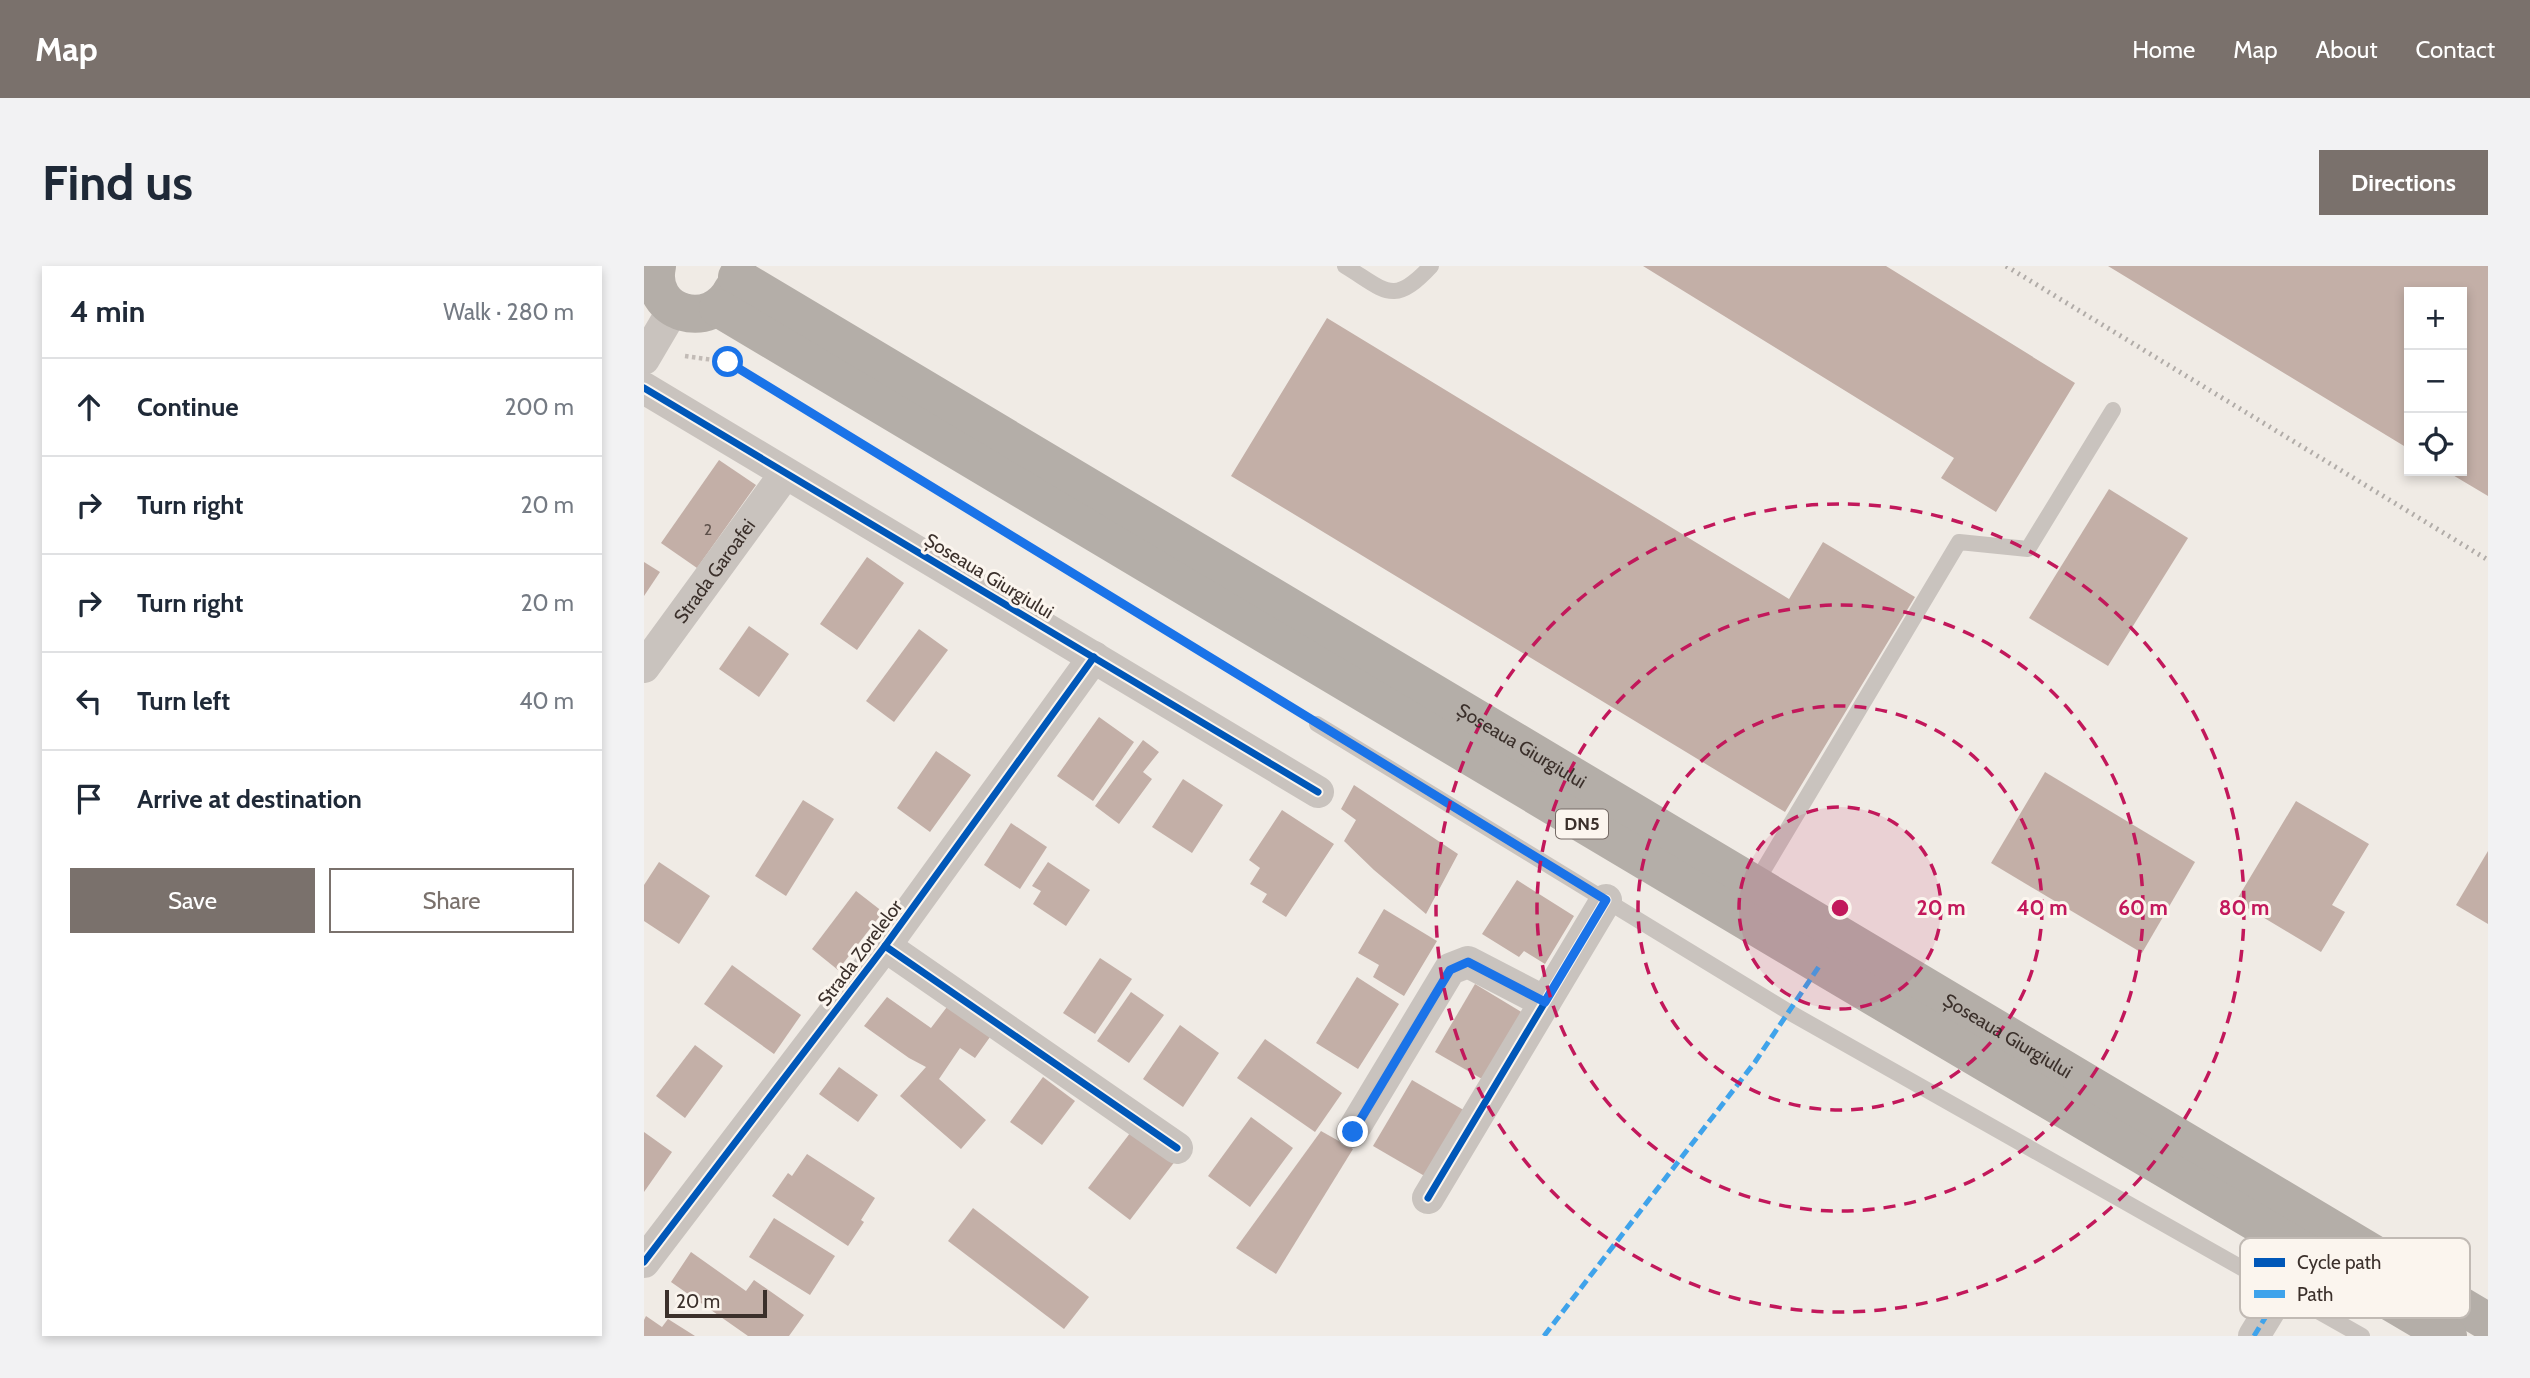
<!DOCTYPE html>
<html lang="en">
<head>
<meta charset="utf-8">
<style>
	:root { --surface:#fff; --page:#f2f2f3; --text:#1f2937; --muted:#747a83; --line:#e0e1e3; --accent:#7a716c }
	body { margin:0; font-family:Cabin,sans-serif; background:var(--page); color:var(--text) }
	.controls { position:absolute; right:21px; top:21px; display:grid; overflow:hidden; border-radius:0px; box-shadow:0 4px 10px #0003 }
	.controls button { width:63px; height:63px; display:grid; place-items:center; padding:0; border:0; border-bottom:2px solid var(--line); background:var(--surface); color:var(--text); font:35px sans-serif }
	.scale { position:absolute; left:21px; bottom:18px; width:102px; box-sizing:border-box; padding-left:7px; border:4px solid #3b302b; border-top:0; font-size:19px; line-height:24px; white-space:nowrap; color:#3b302b; -webkit-text-stroke:5px #fbf5ee; paint-order:stroke }
	.stop { position:absolute; width:21px; height:21px; margin:-16px; border:5px solid #1a73e8; border-radius:50%; background:#fff }
	.stop.end { background:#1a73e8; border-color:#fff; box-shadow:0 2px 7px #0008 }
	.list { margin:0; padding:0; list-style:none }
	h2 { display:flex; justify-content:space-between; align-items:center; height:91px; margin:0; padding:0 28px; font-size:30px }
	h2 small { font-size:23px; font-weight:400; color:var(--muted) }
	.list li { display:grid; grid-template-columns:46px 1fr auto; gap:21px; align-items:center; box-sizing:border-box; height:98px; padding:0 28px; border-top:2px solid var(--line) }
	.list b { display:block; font-size:26px; white-space:nowrap }
	.list em { font-size:23px; font-style:normal; color:var(--muted) }
	.actions { display:flex; gap:14px; padding:21px 28px }
	.actions a { flex:1; padding:16px 0; border:2px solid var(--accent); border-radius:0px; text-align:center; font-size:24px; color:var(--accent) }
	.actions .main { background:var(--accent); color:#fff }
	.icon { flex:none; width:38px; height:38px; fill:none; stroke:currentColor; stroke-width:2; stroke-linecap:round; stroke-linejoin:round }
	.map { position:relative; flex:none; width:1844px; height:1070px; overflow:hidden; border-radius:0px }
	header { display:flex; align-items:center; gap:42px; box-sizing:border-box; height:98px; padding:0 35px; background:var(--accent); color:#fff }
	header strong { font-size:33px }
	nav { display:flex; gap:38px; margin-inline-start:auto; font-size:24px }
	.intro { display:flex; align-items:center; justify-content:space-between; box-sizing:border-box; height:168px; padding:0 42px }
	h1 { margin:0; font-size:49px }
	.button { padding:18px 32px; border-radius:0px; background:var(--accent); color:#fff; font-size:24px; font-weight:700 }
	main { display:flex; gap:42px; padding:0 42px }
	aside { flex:1; background:var(--surface); border-radius:0px; box-shadow:0 4px 10px #0003 }
	.map>svg:first-child { display:block }
	.building { fill:#c3afa7 }
	.lines { fill:none; stroke-linecap:round; stroke-linejoin:round }
	.path { stroke:#c2bbb6; stroke-width:4.5; stroke-dasharray:3.5 3.5; stroke-linecap:butt }
	.service { stroke:#c9c3be; stroke-width:16 }
	.minor { stroke:#c9c3be; stroke-width:32 }
	.trunk { stroke:#b4aea8; stroke-width:38 }
	.rail { stroke:#b1aca8; stroke-width:5; stroke-dasharray:2 5; stroke-linecap:butt }
	.quiet { stroke:#3fa3eb; stroke-width:5; stroke-dasharray:10 5; stroke-linecap:butt }
	.cycleway-casing { stroke:#fbf5ee; stroke-width:11 }
	.cycleway { stroke:#0057b8; stroke-width:7 }
	.route { stroke:#1a73e8; stroke-width:9 }
	.ring { fill:none; stroke:#c2185b; stroke-width:3.5; stroke-dasharray:12 9 }
	.labels { text-anchor:middle; dominant-baseline:central; stroke-width:6; stroke-linejoin:round; paint-order:stroke }
	.number-label { font-size:16px; fill:#5d504a }
	.shield { fill:#fbf5ee; stroke:#756b66; stroke-width:2 }
	.shield-label { font-size:18px; font-weight:bold; fill:#3b302b }
	.street-label { font-size:19px; fill:#3b302b; stroke:#fbf5ee }
	.key { fill:#fbf5ee; stroke:#c1bab4; stroke-width:2 }
	.key-label { font-size:19px; fill:#3b302b }
	.centre { fill:#c2185b; stroke:#fbf5ee; stroke-width:3.5 }
	.ring-label { font-size:21px; text-anchor:middle; font-weight:bold; fill:#c2185b; stroke:#fbf5ee; stroke-width:6; stroke-linejoin:round; paint-order:stroke }
</style>
</head>
<body>
<header>
<strong>Map</strong>
<nav><a>Home</a><a>Map</a><a>About</a><a>Contact</a></nav>
</header>
<div class="intro"><h1>Find us</h1><a class="button">Directions</a></div>
<main>
<aside>
<h2>4 min<small>Walk · 280 m</small></h2>
<ul class="list">
<li><svg class="icon" aria-label="ahead" viewBox="0 0 24 24"><path d="M12 20V5M6 11l6-6 6 6"/></svg><div><b>Continue</b></div><em>200 m</em></li>
<li><svg class="icon" aria-label="right" viewBox="0 0 24 24"><path d="M7 20v-9h11M14 6l5 5-5 5"/></svg><div><b>Turn right</b></div><em>20 m</em></li>
<li><svg class="icon" aria-label="right" viewBox="0 0 24 24"><path d="M7 20v-9h11M14 6l5 5-5 5"/></svg><div><b>Turn right</b></div><em>20 m</em></li>
<li><svg class="icon" aria-label="left" viewBox="0 0 24 24"><path d="M17 20v-9H6M10 6l-5 5 5 5"/></svg><div><b>Turn left</b></div><em>40 m</em></li>
<li><svg class="icon" aria-label="arrive" viewBox="0 0 24 24"><path d="M6 21V4h12l-3 4 3 4H6"/></svg><div><b>Arrive at destination</b></div></li>
</ul>
<div class="actions"><a class="main">Save</a><a>Share</a></div>
</aside>
<div class="map">
<svg width="1844" height="1070" viewBox="0 0 1844 1070">
	<rect width="100%" height="100%" fill="#f0ebe5"/>
	<g class="building">
		<polygon points="999,0 1242,0 1431,117 1352,246 1297,212 1310,192"/>
		<polygon points="1464,0 1844,0 1844,230 1802,205 1818,205 1818,26 1765,26 1765,183"/>
		<polygon points="683,52 1145,333 1179,276 1271,331 1141,546 587,210"/>
		<polygon points="75,194 112,219 53,302 17,277"/>
		<polygon points="1465,223 1544,272 1464,400 1385,352"/>
		<polygon points="223,291 260,317 213,384 176,358"/>
		<polygon points="0,296 16,306 0,330"/>
		<polygon points="105,360 145,388 115,431 75,403"/>
		<polygon points="275,363 304,384 250,456 222,435"/>
		<polygon points="455,451 490,476 449,535 413,510"/>
		<polygon points="499,474 515,486 499,506 508,513 475,558 451,540"/>
		<polygon points="292,485 327,509 286,566 253,542"/>
		<polygon points="1401,506 1551,596 1498,687 1347,597"/>
		<polygon points="539,513 579,539 548,587 508,561"/>
		<polygon points="710,519 814,588 782,648 730,604 700,575 712,554 697,543"/>
		<polygon points="159,534 190,553 142,630 111,610"/>
		<polygon points="1652,535 1725,578 1688,639 1701,646 1677,686 1592,635"/>
		<polygon points="638,544 690,578 642,651 618,636 623,628 606,618 616,602 605,594"/>
		<polygon points="367,557 403,581 376,623 340,599"/>
		<polygon points="1844,585 1844,658 1812,639"/>
		<polygon points="15,596 66,630 35,678 0,655 0,619"/>
		<polygon points="404,596 446,624 422,660 389,638 397,625 388,620"/>
		<polygon points="873,614 930,650 901,698 880,685 875,691 838,668"/>
		<polygon points="212,625 239,646 194,704 168,683"/>
		<polygon points="740,643 793,675 760,730 729,711 735,699 714,687"/>
		<polygon points="456,692 488,713 451,768 419,747"/>
		<polygon points="88,699 157,749 130,788 60,738"/>
		<polygon points="713,711 755,738 714,803 672,777"/>
		<polygon points="831,718 884,750 845,817 791,786"/>
		<polygon points="487,726 520,749 485,797 453,775"/>
		<polygon points="243,731 287,762 309,733 351,764 331,792 316,782 295,813 342,854 317,883 256,830 282,801 265,792 220,760"/>
		<polygon points="536,759 575,787 539,841 499,813"/>
		<polygon points="621,773 698,827 671,866 593,812"/>
		<polygon points="51,779 79,800 41,852 12,830"/>
		<polygon points="195,801 234,829 214,856 175,828"/>
		<polygon points="399,811 431,835 398,879 366,856"/>
		<polygon points="768,814 823,846 784,912 729,880"/>
		<polygon points="607,851 649,882 606,941 564,910"/>
		<polygon points="493,858 535,890 486,954 444,922"/>
		<polygon points="677,865 709,883 632,1008 592,982"/>
		<polygon points="0,866 28,886 0,926"/>
		<polygon points="163,888 231,932 217,954 220,956 204,980 128,930 144,907 148,910"/>
		<polygon points="329,942 445,1031 420,1063 304,975"/>
		<polygon points="130,952 191,990 166,1029 105,991"/>
		<polygon points="47,986 102,1025 110,1014 160,1049 145,1070 104,1070 27,1016"/>
		<polygon points="2,1050 18,1061 24,1053 51,1070 0,1070 0,1054"/>
	</g>
	<g class="lines">
		<polyline class="path" points="41,90 84,96 654,446"/>
		<g class="service">
			<path d="M701 0C742 25 749 41 787 0"/>
			<polyline points="673,458 1145,746 1718,1070"/>
			<polyline points="1111,618 1315,276 1384,283 1469,144"/>
		</g>
		<g class="minor">
			<polyline points="0,93 30,42"/>
			<polyline points="0,122 674,526"/>
			<path id="s1" d="M0 401 141 208"/>
			<polyline points="241,680 533,882"/>
			<polyline points="708,866 806,703 824,696 901,736"/>
			<polyline points="784,932 962,634"/>
			<polyline points="0,996 241,680 450,391"/>
			<polyline points="1610,1070 1638,1024"/>
		</g>
		<g class="trunk">
			<path d="M13 0C3 48 67 67 89 23"/>
			<path id="s2" d="M93 11 1844 1056"/>
			<polyline points="74,42 1176,699 1804,1070"/>
		</g>
		<polyline class="rail" points="1362,0 1844,294"/>
		<g class="quiet">
			<polyline points="708,866 806,703 824,696 901,736"/>
			<polyline points="900,1070 1111,796 1176,699"/>
			<polyline points="1610,1070 1638,1024"/>
		</g>
		<g class="cycleway-casing">
			<g id="cycleway">
				<polyline points="0,122 674,526"/>
				<polyline points="241,680 533,882"/>
				<polyline points="784,932 962,634"/>
				<polyline points="0,996 241,680 450,391"/>
			</g>
		</g>
		<use href="#cycleway" class="cycleway"/>
	</g>
	<g class="lines">
		<polyline class="route" points="84,96 962,634 901,736 824,696 806,704 709,866"/>
	</g>
	<circle cx="1196" cy="642" r="101" fill="#c2185b" fill-opacity=".12"/>
	<g class="ring">
		<circle cx="1196" cy="642" r="101"/>
		<circle cx="1196" cy="642" r="202"/>
		<circle cx="1196" cy="642" r="303"/>
		<circle cx="1196" cy="642" r="404"/>
	</g>
	<g class="labels">
		<g class="number-label">
			<text x="64" y="263">2</text>
		</g>
		<rect class="shield" x="912" y="543.5" width="52" height="29" rx="5"/>
		<g class="shield-label">
			<text x="938" y="558">DN5</text>
		</g>
		<g class="street-label">
			<text stroke="none"><textPath href="#s1" startOffset="119">Strada Garoafei</textPath></text>
			<text transform="translate(345 310) rotate(31)">Șoseaua Giurgiului</text>
			<text stroke="none"><textPath href="#s2" startOffset="914">Șoseaua Giurgiului</textPath></text>
			<text transform="translate(216 687) rotate(-53)">Strada Zorelelor</text>
			<text stroke="none"><textPath href="#s2" startOffset="1480">Șoseaua Giurgiului</textPath></text>
		</g>
	</g>
	<rect x="1596" y="972" width="230" height="80" rx="10" class="key"/>
	<rect x="1610" y="992" width="31" height="9" fill="#0057b8"/>
	<rect x="1610" y="1024" width="31" height="8" fill="#3fa3eb"/>
	<g class="key-label">
		<text x="1653" y="1003">Cycle path</text>
		<text x="1653" y="1035">Path</text>
	</g>
	<circle cx="1196" cy="642" r="10" class="centre"/>
	<g class="ring-label">
		<text x="1297" y="649">20 m</text>
		<text x="1398" y="649">40 m</text>
		<text x="1499" y="649">60 m</text>
		<text x="1600" y="649">80 m</text>
	</g>
</svg>
<div class="controls">
<button>+</button>
<button>−</button>
<button><svg class="icon" aria-label="locate" viewBox="0 0 24 24"><circle cx="12" cy="12" r="6"/><path d="M12 2v4M12 18v4M2 12h4M18 12h4"/></svg></button>
</div>
<div class="scale">20 m</div>
<div class="stop" style="left:84px;top:96px"></div>
<div class="stop end" style="left:709px;top:866px"></div>
</div>
</main>
</body>
</html>
